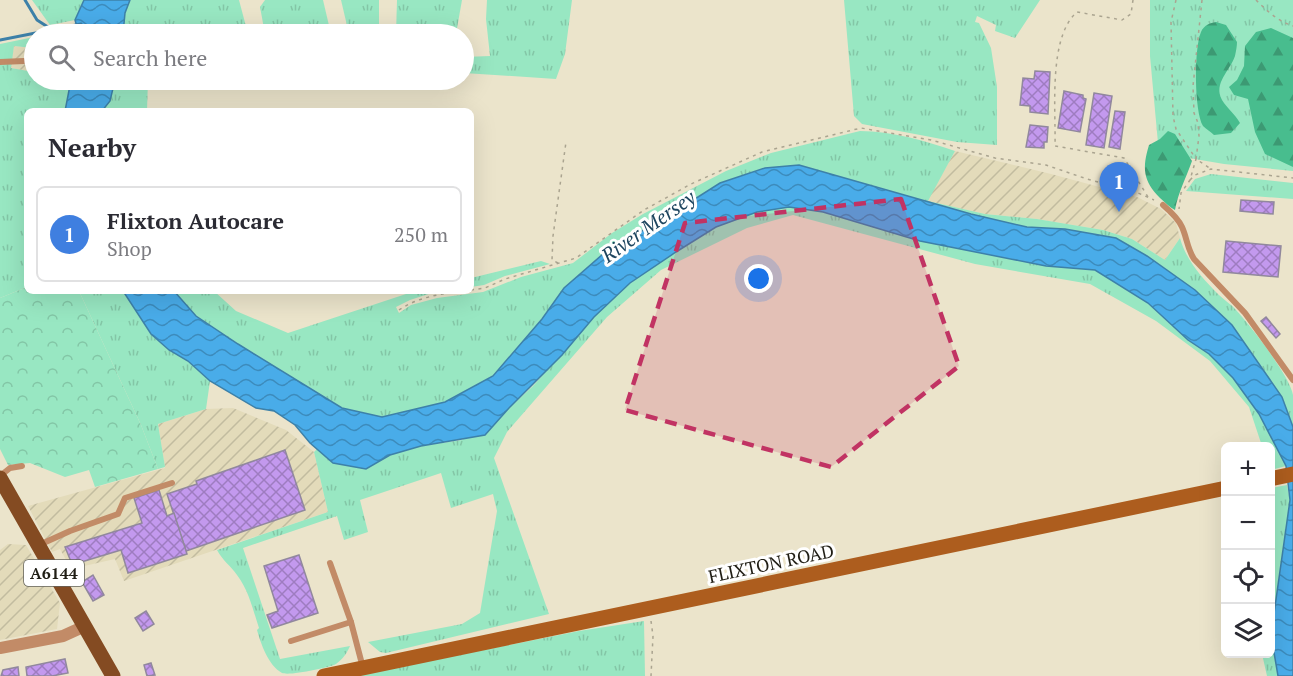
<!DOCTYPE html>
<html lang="en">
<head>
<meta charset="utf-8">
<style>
	:root { --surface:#fff; --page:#f7f7f7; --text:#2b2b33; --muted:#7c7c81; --line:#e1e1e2; --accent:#c13363 }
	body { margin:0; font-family:"PT Serif",serif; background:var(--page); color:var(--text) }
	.controls { position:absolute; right:18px; bottom:18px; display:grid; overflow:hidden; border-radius:9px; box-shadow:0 6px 24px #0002 }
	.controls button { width:54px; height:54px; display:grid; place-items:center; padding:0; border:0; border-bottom:2px solid var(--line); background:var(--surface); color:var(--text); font:30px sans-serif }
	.you { position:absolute; left:759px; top:279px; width:21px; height:21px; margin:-15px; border:4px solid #fff; border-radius:50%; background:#1a73e8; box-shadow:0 0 0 9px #1a73e833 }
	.badge { display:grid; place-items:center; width:39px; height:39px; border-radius:50%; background:var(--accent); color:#fff; font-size:20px; font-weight:700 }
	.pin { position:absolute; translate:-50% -50px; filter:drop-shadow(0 2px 3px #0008) }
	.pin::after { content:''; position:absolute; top:32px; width:21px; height:18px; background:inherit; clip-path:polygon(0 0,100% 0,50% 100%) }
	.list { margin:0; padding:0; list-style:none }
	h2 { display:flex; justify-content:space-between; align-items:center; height:78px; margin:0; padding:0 24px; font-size:26px }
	h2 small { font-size:20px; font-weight:400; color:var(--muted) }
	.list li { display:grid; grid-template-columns:39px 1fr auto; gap:18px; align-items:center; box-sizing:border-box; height:96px; margin:0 12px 12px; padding:0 12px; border:2px solid var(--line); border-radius:9px }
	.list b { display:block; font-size:22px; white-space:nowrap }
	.list p { margin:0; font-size:20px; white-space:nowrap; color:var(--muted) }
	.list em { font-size:20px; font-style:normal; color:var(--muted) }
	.icon { flex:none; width:33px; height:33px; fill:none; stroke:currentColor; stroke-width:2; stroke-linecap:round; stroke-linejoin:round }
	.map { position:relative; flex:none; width:1293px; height:676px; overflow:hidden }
	.search { position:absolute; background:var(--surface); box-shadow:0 6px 24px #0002; left:24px; top:24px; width:450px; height:66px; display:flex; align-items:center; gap:15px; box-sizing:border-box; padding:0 21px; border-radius:33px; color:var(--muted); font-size:22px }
	.panel { position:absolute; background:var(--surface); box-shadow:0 6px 24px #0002; left:24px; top:108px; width:450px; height:186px; border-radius:9px }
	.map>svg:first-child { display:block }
	.industrial { fill:url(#industrial-furrows) }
	.grass { fill:url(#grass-tufts) }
	.forest { fill:url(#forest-firs) }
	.park { fill:url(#park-crowns) }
	.water { fill:url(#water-waves); stroke:#3d81a9; stroke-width:1.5 }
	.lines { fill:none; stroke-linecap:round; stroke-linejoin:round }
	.stream { stroke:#3d81a9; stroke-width:3 }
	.building { fill:url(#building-cross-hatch); stroke:#91889d; stroke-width:1.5 }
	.path { stroke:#aaa490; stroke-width:1.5; stroke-dasharray:3 4.5; stroke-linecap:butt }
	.service { stroke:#c28b67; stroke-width:6 }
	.minor { stroke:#c28b67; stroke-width:12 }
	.secondary { stroke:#ad5d1e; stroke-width:15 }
	.primary { stroke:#844b22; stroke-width:15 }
	.marked { fill:#c13363; fill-opacity:0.2; stroke:#c13363; stroke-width:4.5; stroke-dasharray:12 8; stroke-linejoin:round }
	.labels { text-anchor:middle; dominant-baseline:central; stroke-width:6; stroke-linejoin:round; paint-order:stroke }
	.shield { fill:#fff; stroke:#63625b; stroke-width:1.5 }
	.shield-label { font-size:16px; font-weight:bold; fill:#201e15 }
	.street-label { font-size:18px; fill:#201e15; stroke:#fff }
	.water-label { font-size:20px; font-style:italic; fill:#1d455f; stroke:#fff }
</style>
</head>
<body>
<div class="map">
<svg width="1293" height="676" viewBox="0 0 1293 676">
	<defs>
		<pattern id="industrial-furrows" width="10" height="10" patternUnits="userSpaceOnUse" patternTransform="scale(1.5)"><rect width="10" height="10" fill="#e3dbba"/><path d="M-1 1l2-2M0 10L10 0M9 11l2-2" fill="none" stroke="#c2bc9f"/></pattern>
		<pattern id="grass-tufts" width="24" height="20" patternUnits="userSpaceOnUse" patternTransform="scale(1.5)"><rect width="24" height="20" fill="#98e7c2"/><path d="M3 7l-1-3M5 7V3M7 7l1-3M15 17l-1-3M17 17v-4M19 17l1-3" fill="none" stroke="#83c6a6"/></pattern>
		<pattern id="forest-firs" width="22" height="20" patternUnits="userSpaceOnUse" patternTransform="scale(1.5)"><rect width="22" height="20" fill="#48bd8e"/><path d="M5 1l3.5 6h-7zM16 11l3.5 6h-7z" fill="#3c9973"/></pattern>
		<pattern id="park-crowns" width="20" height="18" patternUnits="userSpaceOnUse" patternTransform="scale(1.5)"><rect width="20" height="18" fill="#98e7c2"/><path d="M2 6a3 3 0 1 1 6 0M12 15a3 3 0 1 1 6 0" fill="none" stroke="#83c6a6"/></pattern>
		<pattern id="water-waves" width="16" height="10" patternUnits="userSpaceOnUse" patternTransform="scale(1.5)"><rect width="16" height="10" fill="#49ace9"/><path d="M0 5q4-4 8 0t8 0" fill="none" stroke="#3c8bbc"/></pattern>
		<pattern id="building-cross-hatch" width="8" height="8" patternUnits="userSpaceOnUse" patternTransform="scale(1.5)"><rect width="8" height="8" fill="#c399ee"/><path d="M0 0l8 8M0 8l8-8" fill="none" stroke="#9e7cc0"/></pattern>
	</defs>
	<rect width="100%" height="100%" fill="#ebe4cb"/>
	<g class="industrial">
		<polygon points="34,41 34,72 10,68 14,46 33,48"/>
		<polygon points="955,151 1051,174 1137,197 1161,209 1176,223 1180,238 1165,260 1132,239 1103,230 1037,219 985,214 927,201"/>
		<polygon points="233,408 286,430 314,452 328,512 124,581 115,559 71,569 60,549 52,552 28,506 165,468 158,424 206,409"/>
		<polygon points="8,544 26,545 60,603 57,629 0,640 0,550"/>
	</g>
	<g class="grass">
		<polygon points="32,0 84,0 75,20 50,25"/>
		<polygon points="130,0 239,0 248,34 123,34 125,13"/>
		<polygon points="265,0 323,0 331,34 265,34 260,7"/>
		<polygon points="341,0 379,0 379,34 349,34"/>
		<polygon points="397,0 462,0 456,34 396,34"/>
		<polygon points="487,0 572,0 565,54 556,79 464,73 464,57 490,56 486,19"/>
		<polygon points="844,0 1040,0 1015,38 995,31 996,25 977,16 975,22 979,23 991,48 997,87 997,145 957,142 862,124 854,116"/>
		<polygon points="1150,0 1293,0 1293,171 1224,164 1177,156 1158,143 1150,56"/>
		<polygon points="34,37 33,48 14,46 11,68 34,72 34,80 71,80 65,111 27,111 27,287 0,298 0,44"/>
		<polygon points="115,80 148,80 147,111 102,111 110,101"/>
		<path d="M860 131C892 131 926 141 955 151L928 201 985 214 1037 219 1103 230 1132 239 1165 260 1180 238C1186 260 1202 278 1219 295 1224 300 1231 304 1236 310 1250 325 1290 376 1293 395 1293 405 1293 417 1293 427L1282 397 1232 325 1195 290 1147 256 1116 238 1065 229 1027 227 971 214 799 165 657 223 611 247 564 288 542 319 493 376 445 402 382 417 342 409 238 344 196 316 174 291H214L236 311 288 333 406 294 420 291H438L410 300 396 307 399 313 411 305 437 298 483 292 521 277 573 263 612 233 643 214 726 171 771 153Z"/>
		<polygon points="1211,174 1293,183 1293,199 1186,191 1195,179"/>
		<path d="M789 206 823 212 920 241 1046 266 1095 270 1148 303 1188 340 1209 354 1233 378 1259 414 1286 466 1271 470 1270 446H1262L1249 407 1210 361 1156 321 1090 284 975 264 793 215 747 228 661 270 607 317 507 432 494 458 549 614 386 653 380 652 368 642 462 624 480 613 497 511 493 494 451 508 441 473 360 500 368 532 344 540 337 516 243 548 280 659 350 646C347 653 343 659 336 664 328 668 289 676 282 673 268 665 261 644 257 630L259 628C253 610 249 591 237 575 231 566 222 560 217 550L328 512 314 452 317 449 333 463 366 469 390 455 421 446 462 440 509 408 533 386 594 317 630 283 676 252 716 227 757 212Z"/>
		<polygon points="541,261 550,264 505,276 484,285 471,287 471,278"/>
		<polygon points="79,291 123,291 151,334 169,350 188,361 210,381 206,409 158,424 165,467 158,469 141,425"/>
		<polygon points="1287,485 1290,500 1271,635 1278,676 1267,676 1262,654 1270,654 1271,488"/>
		<polygon points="644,621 645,676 353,676 579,631"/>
	</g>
	<g class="forest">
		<path d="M1216 22 1226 25 1237 42C1237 46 1236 51 1235 56 1230 71 1213 83 1222 100 1227 108 1235 114 1240 123L1231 133 1214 135C1211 132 1206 129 1203 126 1194 111 1194 48 1201 32 1204 25 1210 23 1216 22Z"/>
		<polygon points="1271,28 1293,38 1293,167 1265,154 1255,132 1248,99 1234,95 1229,87 1237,80 1244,66 1245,46 1256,32"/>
		<path d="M1168 131 1175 134 1192 161C1186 178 1178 193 1175 210 1169 207 1165 202 1160 198 1143 181 1142 168 1149 145L1160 139Z"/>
	</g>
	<polygon class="park" points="27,287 27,291 79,291 141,425 158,469 95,487 89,470 65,477 30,463 8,465 0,449 0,298"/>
	<g class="water">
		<polygon points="84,0 130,0 125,13 123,34 79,34 75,20"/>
		<polygon points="71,80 115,80 110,101 102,111 65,111"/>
		<polygon points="799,165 971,214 1027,227 1065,229 1116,238 1147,256 1195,290 1232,325 1282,397 1293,427 1293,676 1278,676 1271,635 1290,500 1286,466 1259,414 1233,378 1209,354 1188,340 1148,303 1095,270 1046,266 920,241 823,212 789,207 757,212 716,227 676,252 630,283 594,317 562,355 509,408 485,435 421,446 390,455 366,469 333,463 310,443 295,425 274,411 256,408 210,381 188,361 169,350 151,334 123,291 174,291 196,316 238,344 342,408 382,417 445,402 493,376 542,319 564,288 611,247 657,223 720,183 765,168"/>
	</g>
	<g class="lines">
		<g class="stream">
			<polyline points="25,0 37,20 51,29"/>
			<polyline points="0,40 81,24"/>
		</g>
	</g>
	<g class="building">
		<polygon points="1035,71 1050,72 1048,114 1030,112 1030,106 1020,105 1023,78 1034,79"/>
		<polygon points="1064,91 1083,95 1083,98 1086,99 1080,132 1058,128"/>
		<polygon points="1094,93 1112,96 1104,148 1086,145"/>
		<polygon points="1115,111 1125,112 1120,149 1109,147"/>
		<polygon points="1030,125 1048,127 1047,142 1044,142 1044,148 1026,147"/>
		<polygon points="1241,200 1274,202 1273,214 1240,211"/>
		<polygon points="1226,241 1281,246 1278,277 1223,272"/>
		<polygon points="1266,317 1280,334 1276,338 1261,321"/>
		<polygon points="285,450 305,510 186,551 167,494 197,484 196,481"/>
		<polygon points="159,490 167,516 174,513 187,554 128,573 121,550 78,563 80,568 74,569 65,547 142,523 134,498"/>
		<polygon points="299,555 318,613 272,628 267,615 278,611 264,566"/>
		<polygon points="93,575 104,595 93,601 82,582"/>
		<polygon points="146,611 154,624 143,631 135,618"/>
		<polygon points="65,659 68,673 52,676 27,676 26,667"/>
		<polygon points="151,663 155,675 147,676 144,665"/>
		<polygon points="18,667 19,676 1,676 3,670"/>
	</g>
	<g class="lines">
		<g class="path">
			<path d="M1133 0 1131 14 1122 20 1077 12C1048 37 1056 110 1055 146L1124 158 1148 197"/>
			<polyline points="1176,0 1171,22 1173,116 1176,129 1196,159 1190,180 1181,193 1179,209"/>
			<polyline points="1202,0 1193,86 1194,113 1198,123 1199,136 1196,159 1211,169"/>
			<path d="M1256 0C1267 11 1278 21 1293 26"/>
			<polyline points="1190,180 1195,175 1211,169 1293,178"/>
			<polyline points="558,263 552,260 553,236 566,142"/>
			<polyline points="471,290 485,288 505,279 576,258 644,210 691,184 762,152 861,128 931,140 995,158 1046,165 1087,179 1136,192 1154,200"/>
			<path d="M399 310C418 297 440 294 463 291"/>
			<polyline points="651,621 653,636 651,676"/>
		</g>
		<g class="service">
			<polyline points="0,62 24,61"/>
			<path d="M1163 205C1170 211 1178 218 1182 227 1187 238 1187 248 1194 259L1245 313 1293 380"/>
			<polyline points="0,476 10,468 22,466"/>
			<polyline points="39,545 70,531 118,514 125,498 172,483"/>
			<polyline points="330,563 351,622 363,668"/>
			<polyline points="291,641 351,622"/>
		</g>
		<polyline class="minor" points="0,648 63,636 85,626"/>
		<g class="secondary">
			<polyline points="1270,479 1293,474"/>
			<polyline points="324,676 1226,488"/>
		</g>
		<polyline class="primary" points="0,478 113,676"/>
	</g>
	<path class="marked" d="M901 199 959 366 831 467 625 410 685 223Z"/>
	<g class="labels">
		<rect class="shield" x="24" y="560" width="60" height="26" rx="4.5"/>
		<g class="shield-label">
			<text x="54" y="573">A6144</text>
		</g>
		<g class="street-label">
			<text transform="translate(771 563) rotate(-12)">FLIXTON ROAD</text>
		</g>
		<g class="water-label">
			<text transform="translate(648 226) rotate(-35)">River Mersey</text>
		</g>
	</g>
</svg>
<div class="controls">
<button>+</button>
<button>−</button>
<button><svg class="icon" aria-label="locate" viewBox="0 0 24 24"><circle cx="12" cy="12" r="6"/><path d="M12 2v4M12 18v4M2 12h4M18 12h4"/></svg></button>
<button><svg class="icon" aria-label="layers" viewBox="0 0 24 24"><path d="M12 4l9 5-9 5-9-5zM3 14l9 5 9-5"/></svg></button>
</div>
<div class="you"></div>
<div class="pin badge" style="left:1119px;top:212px;background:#3f7fe0">1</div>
<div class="search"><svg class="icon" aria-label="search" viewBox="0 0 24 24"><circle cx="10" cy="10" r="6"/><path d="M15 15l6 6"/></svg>Search here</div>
<section class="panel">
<h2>Nearby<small></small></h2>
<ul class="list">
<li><span class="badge" style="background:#3f7fe0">1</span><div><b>Flixton Autocare</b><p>Shop</p></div><em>250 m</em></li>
</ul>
</section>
</div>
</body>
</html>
